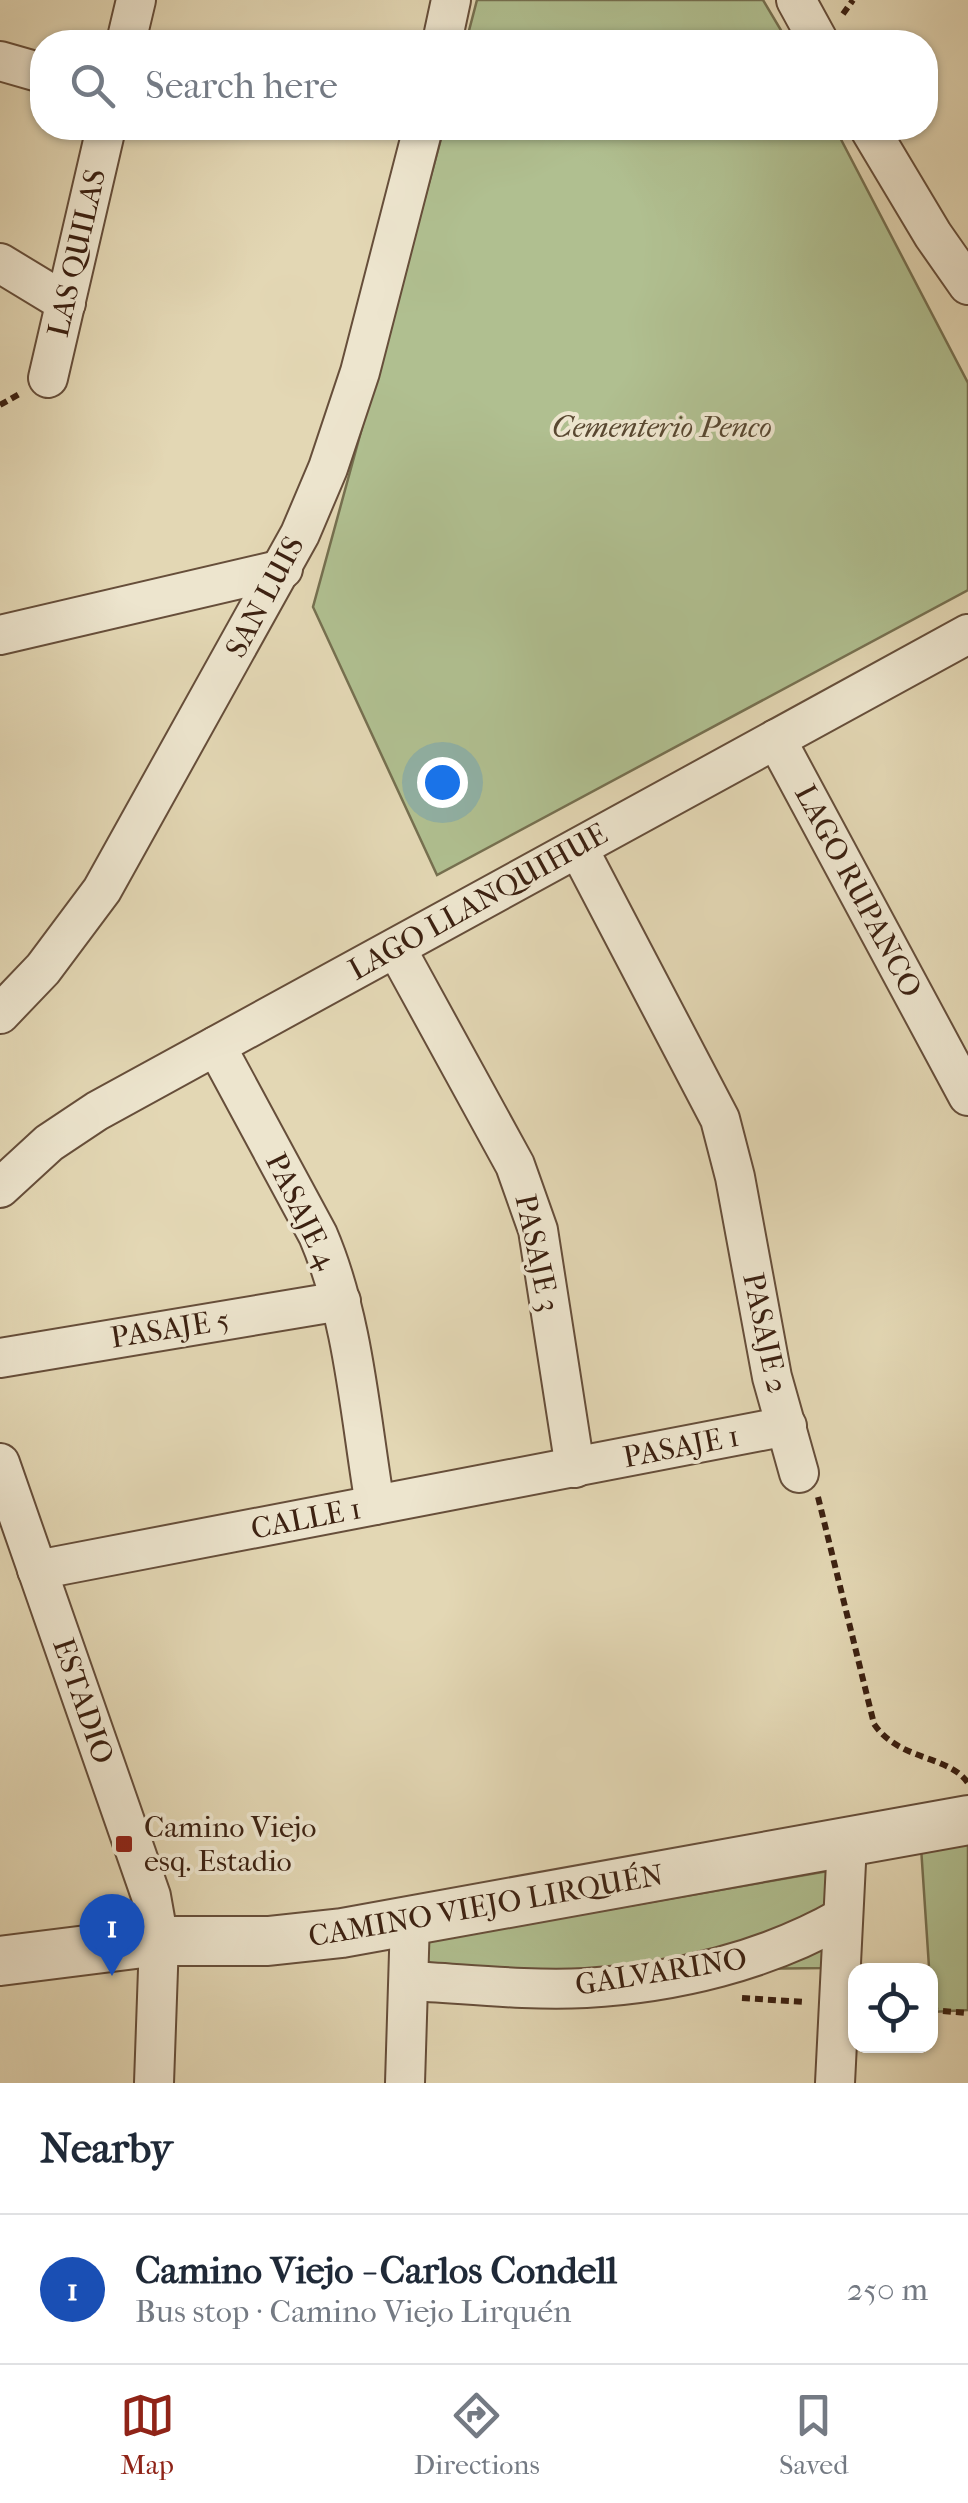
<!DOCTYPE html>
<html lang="en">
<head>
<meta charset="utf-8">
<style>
	:root { --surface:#fff; --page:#f2f2f3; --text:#1f2937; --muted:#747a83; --line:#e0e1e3; --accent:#8f2418 }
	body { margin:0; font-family:"IM FELL French Canon",serif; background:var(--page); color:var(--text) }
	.controls { position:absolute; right:30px; bottom:30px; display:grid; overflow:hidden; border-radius:20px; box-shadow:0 2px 8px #0004 }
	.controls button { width:90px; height:90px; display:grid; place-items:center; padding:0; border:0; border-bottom:2px solid var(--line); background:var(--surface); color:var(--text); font:50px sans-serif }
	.you { position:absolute; left:442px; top:782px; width:35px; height:35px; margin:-25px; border:8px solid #fff; border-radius:50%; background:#1a73e8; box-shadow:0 0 0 15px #1a73e833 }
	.badge { display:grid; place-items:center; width:65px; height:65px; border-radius:50%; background:var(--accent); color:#fff; font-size:32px; font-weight:700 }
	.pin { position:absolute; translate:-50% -82px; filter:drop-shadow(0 2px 5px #0008) }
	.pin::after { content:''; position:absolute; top:52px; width:35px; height:30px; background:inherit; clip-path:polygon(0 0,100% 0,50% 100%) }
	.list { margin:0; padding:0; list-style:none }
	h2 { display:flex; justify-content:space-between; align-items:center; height:130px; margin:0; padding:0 40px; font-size:42px }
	h2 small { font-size:32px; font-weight:400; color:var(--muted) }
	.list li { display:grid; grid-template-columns:65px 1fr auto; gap:30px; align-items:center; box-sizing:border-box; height:150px; padding:0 40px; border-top:2px solid var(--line) }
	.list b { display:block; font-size:38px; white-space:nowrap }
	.list p { margin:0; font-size:32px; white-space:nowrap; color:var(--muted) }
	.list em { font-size:32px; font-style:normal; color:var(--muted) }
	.icon { flex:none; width:55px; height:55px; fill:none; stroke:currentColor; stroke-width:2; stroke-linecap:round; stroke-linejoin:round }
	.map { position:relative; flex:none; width:968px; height:2083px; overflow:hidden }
	.search { position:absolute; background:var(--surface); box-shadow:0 2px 8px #0004; left:30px; right:30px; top:30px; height:110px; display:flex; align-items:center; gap:25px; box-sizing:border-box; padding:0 35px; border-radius:40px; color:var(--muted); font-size:38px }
	.sheet { height:280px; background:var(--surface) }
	nav { display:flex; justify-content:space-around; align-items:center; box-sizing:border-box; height:140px; border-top:2px solid var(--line); background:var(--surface); font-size:28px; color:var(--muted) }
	nav a { display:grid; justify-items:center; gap:5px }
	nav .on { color:var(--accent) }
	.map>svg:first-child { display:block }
	.green { fill:#b0bf90; stroke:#767050; stroke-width:2.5 }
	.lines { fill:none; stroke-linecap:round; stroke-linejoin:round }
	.minor-casing { stroke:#664e3a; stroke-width:42 }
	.tertiary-casing { stroke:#664e3a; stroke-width:52 }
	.path { stroke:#3c2111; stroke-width:6; stroke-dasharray:8 5; stroke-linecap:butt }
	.minor { stroke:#ede5ce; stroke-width:38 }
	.tertiary { stroke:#ede5ce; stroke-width:48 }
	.poi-dot { fill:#8f2418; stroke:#ede5ce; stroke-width:4 }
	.labels { text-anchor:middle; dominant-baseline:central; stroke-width:8; stroke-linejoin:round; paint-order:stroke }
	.street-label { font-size:30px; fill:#3c2111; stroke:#ede5ce }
	.park-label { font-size:30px; font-style:italic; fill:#594831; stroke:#ede5ce }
	.poi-label { font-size:30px; fill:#3c2111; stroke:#ede5ce; text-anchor:start }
</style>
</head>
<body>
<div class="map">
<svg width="968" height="2083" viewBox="0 0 968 2083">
	<rect width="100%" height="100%" fill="#e3d7b4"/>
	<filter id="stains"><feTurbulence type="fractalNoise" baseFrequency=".002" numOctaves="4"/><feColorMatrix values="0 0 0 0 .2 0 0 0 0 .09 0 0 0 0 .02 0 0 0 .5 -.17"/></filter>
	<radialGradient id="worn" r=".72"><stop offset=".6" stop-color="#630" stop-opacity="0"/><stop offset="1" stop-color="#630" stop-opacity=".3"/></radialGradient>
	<g class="green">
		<polygon points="477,0 763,0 788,42 466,42"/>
		<polygon points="444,128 835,128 968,383 968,590 437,875 313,607"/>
		<polygon points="968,1844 968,2010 932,2012 921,1847"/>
		<polygon points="834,1870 825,1968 424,1973 422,1942"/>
	</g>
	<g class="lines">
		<g class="minor-casing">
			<g id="minor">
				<polyline points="796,0 819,42"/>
				<polyline points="126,42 136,0"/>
				<polyline points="442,42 451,0"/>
				<polyline points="0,61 42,73"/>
				<polyline points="869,128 933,235 968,285"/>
				<polyline points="0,263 66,303"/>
				<polyline points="48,378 106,128"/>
				<polyline points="0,635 283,569"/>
				<polyline points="776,739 968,1096"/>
				<polyline points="578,848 720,1119 735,1177 772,1377 799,1473"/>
				<polyline points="396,948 515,1165 538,1230 575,1468"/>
				<polyline points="0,1014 43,969 102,890 300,534 328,468 360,372 423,128"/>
				<path d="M216 1046 318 1235C354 1319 360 1416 375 1505"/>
				<polyline points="0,1188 49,1143 97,1111 968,634"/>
				<polyline points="0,1358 341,1301"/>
				<polyline points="0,1463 151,1896 159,1941 154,2083"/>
				<polyline points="37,1570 787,1426"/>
				<path d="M410 1981C468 1984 528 1991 586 1988 675 1983 766 1961 843 1917"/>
				<polyline points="405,2083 410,1920"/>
				<polyline points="835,2083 847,1843"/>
			</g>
		</g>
		<g class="tertiary-casing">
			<polyline id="tertiary" points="0,1961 159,1941 268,1941 342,1933 968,1820"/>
		</g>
		<g class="path">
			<polyline points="843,14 853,0"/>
			<polyline points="0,405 21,393"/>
			<path d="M818 1497 874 1724C899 1761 949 1755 968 1783"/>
			<polyline points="742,1998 804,2002"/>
			<polyline points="930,2010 968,2013"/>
		</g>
		<use href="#minor" class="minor"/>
		<use href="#tertiary" class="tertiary"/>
	</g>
	<rect class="poi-dot" x="114" y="1834" width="20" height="20" rx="5"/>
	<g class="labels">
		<g class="street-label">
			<text transform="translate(77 253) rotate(-77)">LAS QUILAS</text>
			<text transform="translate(265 597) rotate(-62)">SAN LUIS</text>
			<text transform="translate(858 891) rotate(62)">LAGO RUPANCO</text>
			<text transform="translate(478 902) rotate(-29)">LAGO LLANQUIHUE</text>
			<text transform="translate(301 1211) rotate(64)">PASAJE 4</text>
			<text transform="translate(537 1253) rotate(78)">PASAJE 3</text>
			<text transform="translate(170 1329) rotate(-9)">PASAJE 5</text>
			<text transform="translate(765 1333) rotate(78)">PASAJE 2</text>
			<text transform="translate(681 1447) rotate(-11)">PASAJE 1</text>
			<text transform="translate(306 1519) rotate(-11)">CALLE 1</text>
			<text transform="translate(83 1701) rotate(71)">ESTADIO</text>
			<text transform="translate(486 1906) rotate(-10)">CAMINO VIEJO LIRQUÉN</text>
			<text transform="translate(661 1972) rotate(-9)">GALVARINO</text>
		</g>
		<g class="park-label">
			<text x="662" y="427">Cementerio Penco</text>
		</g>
		<g class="poi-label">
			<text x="144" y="1827">Camino Viejo<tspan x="144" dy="34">esq. Estadio</tspan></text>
		</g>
	</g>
	<rect width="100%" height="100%" filter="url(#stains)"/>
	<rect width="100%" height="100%" fill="url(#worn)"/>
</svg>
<div class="controls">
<button><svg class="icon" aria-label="locate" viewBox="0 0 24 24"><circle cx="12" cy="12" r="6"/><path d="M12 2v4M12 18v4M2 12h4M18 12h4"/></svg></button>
</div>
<div class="you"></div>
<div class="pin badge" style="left:112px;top:1976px;background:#1a4fb4">1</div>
<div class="search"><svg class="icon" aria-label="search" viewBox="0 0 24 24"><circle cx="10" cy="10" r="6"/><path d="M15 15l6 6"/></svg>Search here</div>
</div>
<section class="sheet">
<h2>Nearby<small></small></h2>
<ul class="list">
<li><span class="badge" style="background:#1a4fb4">1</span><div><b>Camino Viejo - Carlos Condell</b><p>Bus stop · Camino Viejo Lirquén</p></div><em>250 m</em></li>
</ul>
</section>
<nav>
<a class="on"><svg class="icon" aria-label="map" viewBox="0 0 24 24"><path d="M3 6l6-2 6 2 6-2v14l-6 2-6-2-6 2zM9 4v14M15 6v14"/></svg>Map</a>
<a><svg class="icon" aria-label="directions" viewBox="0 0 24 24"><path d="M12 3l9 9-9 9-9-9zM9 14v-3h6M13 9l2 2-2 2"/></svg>Directions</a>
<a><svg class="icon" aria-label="saved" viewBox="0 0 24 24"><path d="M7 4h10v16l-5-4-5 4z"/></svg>Saved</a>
</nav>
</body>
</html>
